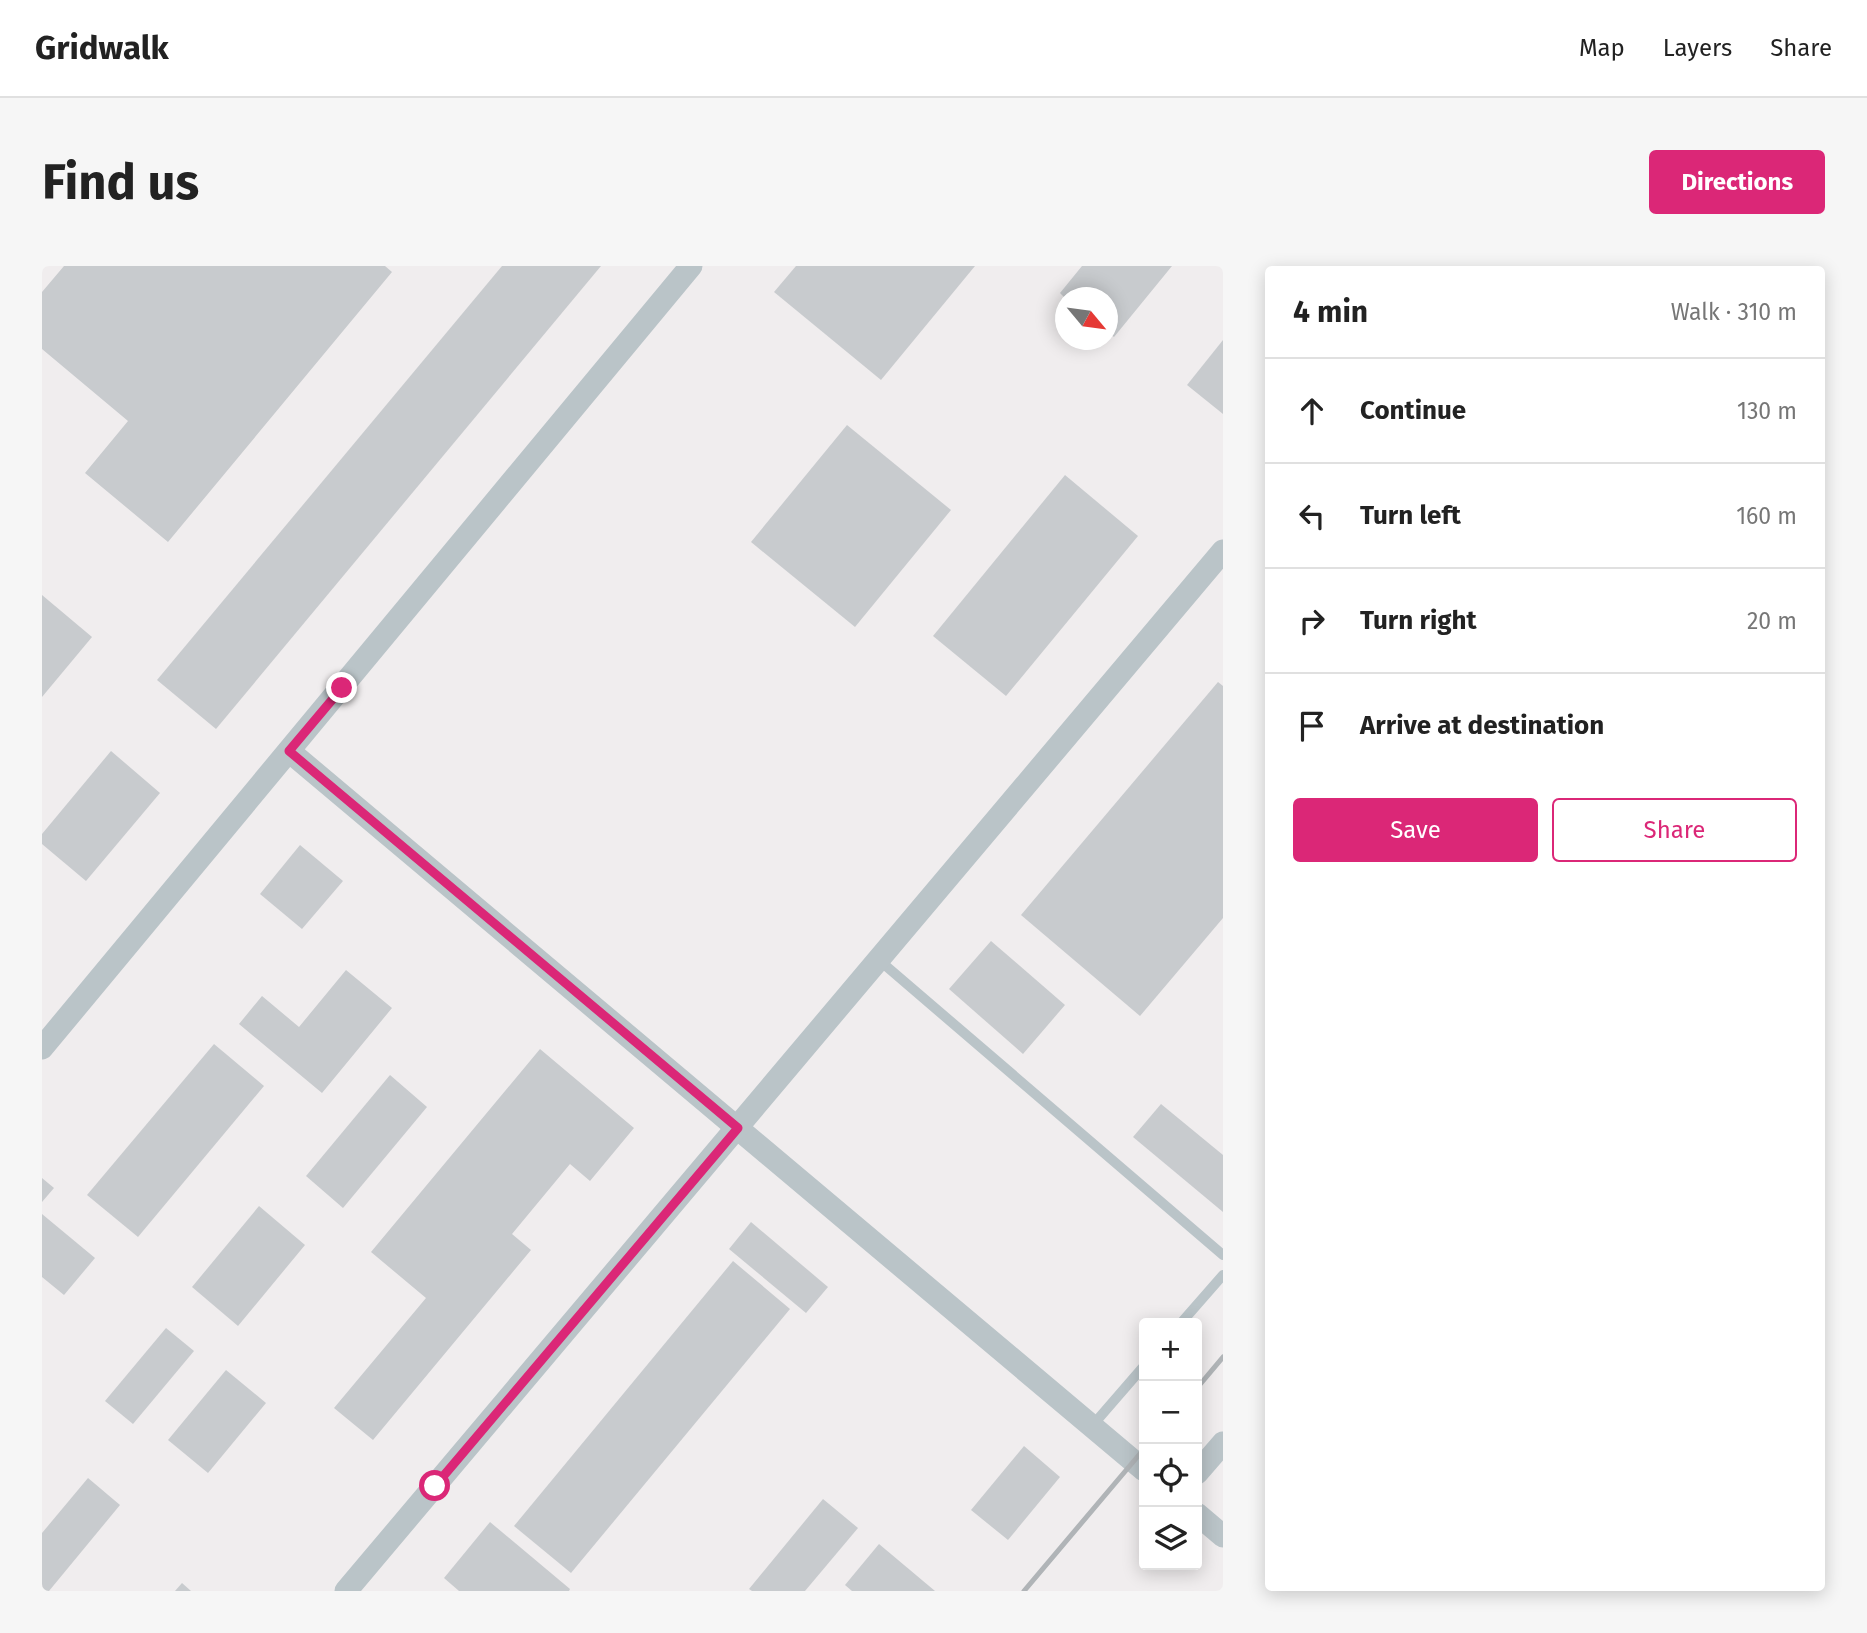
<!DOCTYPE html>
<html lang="en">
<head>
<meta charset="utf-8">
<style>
	:root { --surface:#fff; --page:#f6f6f6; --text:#222; --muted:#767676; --line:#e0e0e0; --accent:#db2777 }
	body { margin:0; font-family:"Fira Sans",sans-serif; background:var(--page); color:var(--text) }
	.controls { position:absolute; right:21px; bottom:21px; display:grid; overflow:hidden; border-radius:7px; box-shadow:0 4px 18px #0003 }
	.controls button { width:63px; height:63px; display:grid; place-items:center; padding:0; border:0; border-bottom:2px solid var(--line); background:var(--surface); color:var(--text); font:35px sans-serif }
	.compass { position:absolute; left:1013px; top:21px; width:63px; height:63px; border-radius:50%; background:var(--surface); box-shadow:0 4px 18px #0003; rotate:119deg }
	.stop { position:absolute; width:21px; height:21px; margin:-16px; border:5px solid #db2777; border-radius:50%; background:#fff }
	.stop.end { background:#db2777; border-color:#fff; box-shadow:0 2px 7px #0008 }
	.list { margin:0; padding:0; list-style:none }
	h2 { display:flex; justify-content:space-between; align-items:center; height:91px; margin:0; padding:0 28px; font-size:30px }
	h2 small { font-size:23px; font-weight:400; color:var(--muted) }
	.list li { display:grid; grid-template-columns:46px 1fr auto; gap:21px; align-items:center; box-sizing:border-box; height:105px; padding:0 28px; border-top:2px solid var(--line) }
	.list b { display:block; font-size:26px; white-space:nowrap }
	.list em { font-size:23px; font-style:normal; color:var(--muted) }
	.actions { display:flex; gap:14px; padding:21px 28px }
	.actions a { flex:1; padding:16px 0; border:2px solid var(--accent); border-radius:7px; text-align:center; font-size:24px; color:var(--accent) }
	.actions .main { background:var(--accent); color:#fff }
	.icon { flex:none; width:38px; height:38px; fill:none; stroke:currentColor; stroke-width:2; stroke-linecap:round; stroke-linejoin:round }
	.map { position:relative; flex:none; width:1181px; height:1325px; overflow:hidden; border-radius:7px }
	header { display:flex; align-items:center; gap:42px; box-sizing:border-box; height:98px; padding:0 35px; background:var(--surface); border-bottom:2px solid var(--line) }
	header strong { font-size:33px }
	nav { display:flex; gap:38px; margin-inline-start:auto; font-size:24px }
	.intro { display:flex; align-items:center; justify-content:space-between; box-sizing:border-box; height:168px; padding:0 42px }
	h1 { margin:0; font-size:49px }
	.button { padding:18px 32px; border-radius:7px; background:var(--accent); color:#fff; font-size:24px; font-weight:700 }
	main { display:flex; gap:42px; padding:0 42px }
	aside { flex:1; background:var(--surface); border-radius:7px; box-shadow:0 4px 18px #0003 }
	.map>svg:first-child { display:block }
	.building { fill:#c8cbce }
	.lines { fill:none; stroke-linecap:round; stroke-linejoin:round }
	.service { stroke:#bac4c8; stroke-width:10 }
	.minor { stroke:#bac4c8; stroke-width:23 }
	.rail { stroke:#b0b4b7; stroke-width:5 }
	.route { stroke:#db2777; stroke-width:9 }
</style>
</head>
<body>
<header>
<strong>Gridwalk</strong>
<nav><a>Map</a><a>Layers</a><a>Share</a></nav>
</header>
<div class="intro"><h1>Find us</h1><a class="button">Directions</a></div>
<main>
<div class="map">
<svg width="1181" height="1325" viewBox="0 0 1181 1325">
	<rect width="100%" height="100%" fill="#f0edee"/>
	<g class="building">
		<polygon points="22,0 343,0 350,6 126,276 43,207 86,155 0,83 0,26"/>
		<polygon points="460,0 559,0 174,463 115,414"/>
		<polygon points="754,0 933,0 839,114 732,26"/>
		<polygon points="1040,0 1130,0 1072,71 1066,66 1066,32 1023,32 1018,27"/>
		<polygon points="1181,74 1181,148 1145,119"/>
		<polygon points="805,159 909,244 813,361 709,276"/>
		<polygon points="1023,209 1096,270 964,430 891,370"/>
		<polygon points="0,329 50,371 0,431"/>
		<polygon points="1176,416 1181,420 1181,652 1098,750 979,649"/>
		<polygon points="69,485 118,527 44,615 0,578 0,568"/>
		<polygon points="258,579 301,615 260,663 218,628"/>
		<polygon points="949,675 1023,739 981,788 907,723"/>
		<polygon points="304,704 350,742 280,827 197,758 220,730 257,761"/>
		<polygon points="172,778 222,820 96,971 45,929"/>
		<polygon points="498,783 592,862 548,915 528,898 470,968 489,984 331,1174 292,1142 384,1032 329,986"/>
		<polygon points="348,809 385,841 301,942 264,910"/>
		<polygon points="1119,838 1181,889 1181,946 1091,871"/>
		<polygon points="0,912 12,922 0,936"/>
		<polygon points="217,940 263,979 196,1060 150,1021"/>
		<polygon points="0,948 53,992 22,1029 0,1011"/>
		<polygon points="709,956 786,1021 764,1047 687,983"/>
		<polygon points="691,995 748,1043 529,1307 472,1260"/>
		<polygon points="124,1062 152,1085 91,1158 63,1135"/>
		<polygon points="184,1104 224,1137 166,1207 126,1174"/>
		<polygon points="982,1180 1018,1211 966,1274 929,1244"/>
		<polygon points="46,1212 78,1239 7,1325 0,1325 0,1267"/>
		<polygon points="781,1233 816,1262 763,1325 710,1325 707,1323"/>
		<polygon points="448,1256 528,1323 527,1325 417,1325 402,1312"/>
		<polygon points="837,1278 893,1325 810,1325 803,1319"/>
		<polygon points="140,1317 149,1325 133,1325"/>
	</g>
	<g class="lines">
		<g class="service">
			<polyline points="837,694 1181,989"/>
			<polyline points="1139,1057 1181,1009"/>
			<polyline points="1050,1160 1102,1100"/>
		</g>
		<g class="minor">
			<polyline points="247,485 1102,1204"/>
			<polyline points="0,782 649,0"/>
			<polyline points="1155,1207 1181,1177"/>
			<polyline points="1155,1248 1181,1270"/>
			<polyline points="304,1325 1181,285"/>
		</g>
		<g class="rail">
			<polyline points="1155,1122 1181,1091"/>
			<polyline points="982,1325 1102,1183"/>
		</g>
	</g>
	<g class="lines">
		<polyline class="route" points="300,422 247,485 696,862 393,1220"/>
	</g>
</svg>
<div class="controls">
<button>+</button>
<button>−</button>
<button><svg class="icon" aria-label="locate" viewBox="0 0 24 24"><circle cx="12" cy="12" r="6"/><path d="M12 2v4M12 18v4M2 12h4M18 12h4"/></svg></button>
<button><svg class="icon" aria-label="layers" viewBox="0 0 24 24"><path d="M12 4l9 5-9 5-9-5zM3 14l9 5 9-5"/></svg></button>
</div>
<svg class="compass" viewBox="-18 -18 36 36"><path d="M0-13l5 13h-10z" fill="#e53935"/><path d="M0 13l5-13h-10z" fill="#767676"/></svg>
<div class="stop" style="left:393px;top:1220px"></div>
<div class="stop end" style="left:300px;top:422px"></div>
</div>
<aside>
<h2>4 min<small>Walk · 310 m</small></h2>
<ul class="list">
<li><svg class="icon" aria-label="ahead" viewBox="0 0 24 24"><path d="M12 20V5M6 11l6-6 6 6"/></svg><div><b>Continue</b></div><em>130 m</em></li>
<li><svg class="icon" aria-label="left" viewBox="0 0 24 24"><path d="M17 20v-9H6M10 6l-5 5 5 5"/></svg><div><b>Turn left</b></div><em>160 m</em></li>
<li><svg class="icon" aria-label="right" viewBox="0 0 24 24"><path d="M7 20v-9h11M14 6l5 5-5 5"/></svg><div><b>Turn right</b></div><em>20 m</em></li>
<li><svg class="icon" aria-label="arrive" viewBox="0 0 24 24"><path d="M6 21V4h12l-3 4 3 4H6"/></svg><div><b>Arrive at destination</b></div></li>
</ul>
<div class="actions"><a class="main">Save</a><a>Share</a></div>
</aside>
</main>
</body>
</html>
